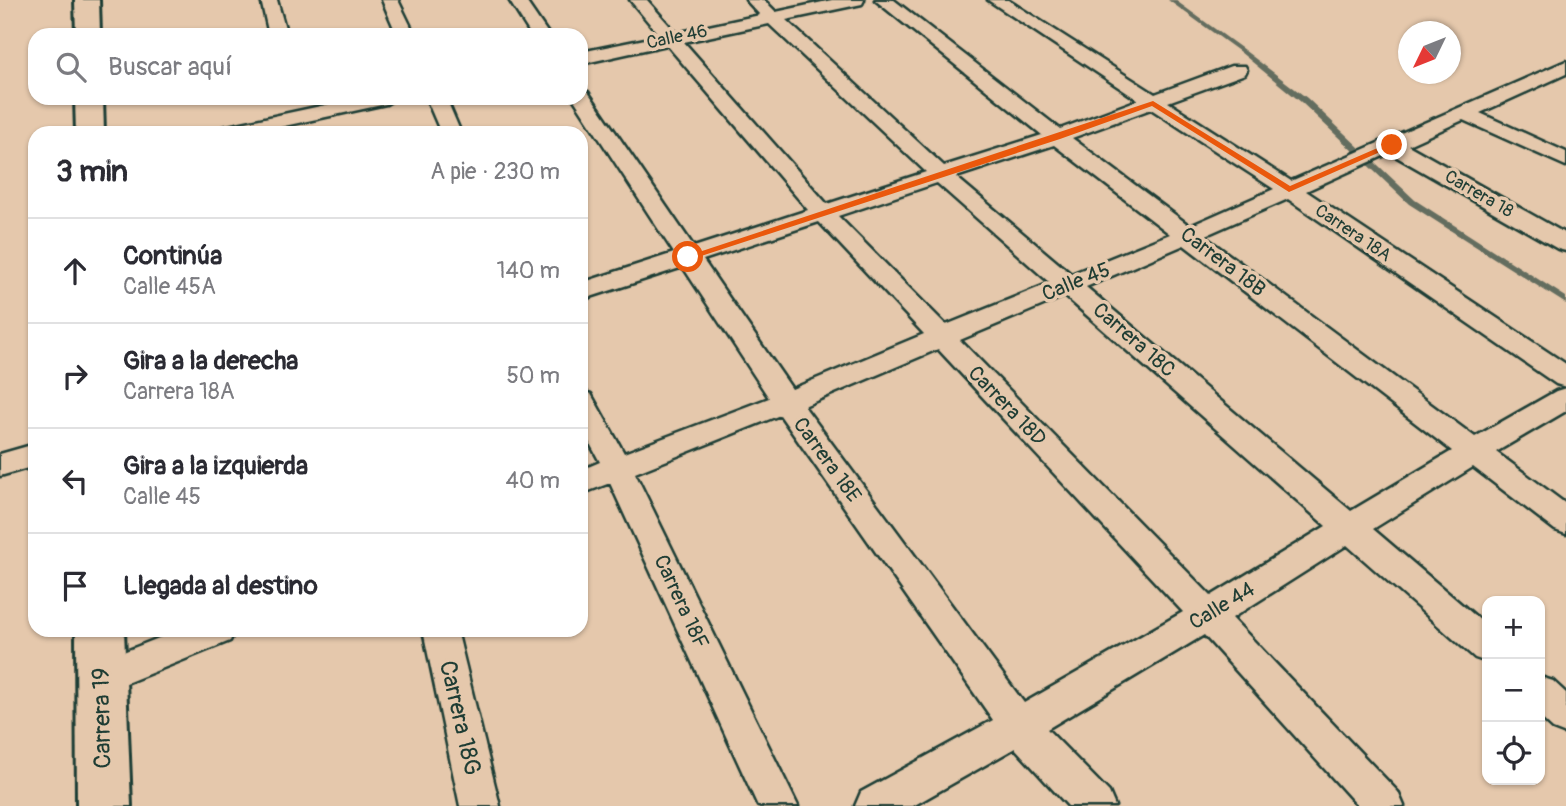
<!DOCTYPE html>
<html lang="es">
<head>
<meta charset="utf-8">
<style>
	:root { --surface:#fff; --page:#f2f2f3; --text:#2b2b33; --muted:#7c7c81; --line:#e1e1e2 }
	body { margin:0; font-family:Pangolin,sans-serif; background:var(--page); color:var(--text) }
	.controls { position:absolute; right:21px; bottom:21px; display:grid; overflow:hidden; border-radius:14px; box-shadow:0 2px 5px #0004 }
	.controls button { width:63px; height:63px; display:grid; place-items:center; padding:0; border:0; border-bottom:2px solid var(--line); background:var(--surface); color:var(--text); font:35px sans-serif }
	.compass { position:absolute; left:1398px; top:21px; width:63px; height:63px; border-radius:50%; background:var(--surface); box-shadow:0 2px 5px #0004; rotate:227deg }
	.stop { position:absolute; width:21px; height:21px; margin:-16px; border:5px solid #ea580c; border-radius:50%; background:#fff }
	.stop.end { background:#ea580c; border-color:#fff; box-shadow:0 2px 7px #0008 }
	.list { margin:0; padding:0; list-style:none }
	h2 { display:flex; justify-content:space-between; align-items:center; height:91px; margin:0; padding:0 28px; font-size:30px }
	h2 small { font-size:23px; font-weight:400; color:var(--muted) }
	.list li { display:grid; grid-template-columns:46px 1fr auto; gap:21px; align-items:center; box-sizing:border-box; height:105px; padding:0 28px; border-top:2px solid var(--line) }
	.list b { display:block; font-size:26px; white-space:nowrap }
	.list p { margin:0; font-size:23px; white-space:nowrap; color:var(--muted) }
	.list em { font-size:23px; font-style:normal; color:var(--muted) }
	.icon { flex:none; width:38px; height:38px; fill:none; stroke:currentColor; stroke-width:2; stroke-linecap:round; stroke-linejoin:round }
	.map { position:relative; flex:none; width:1566px; height:806px; overflow:hidden }
	.search { position:absolute; background:var(--surface); box-shadow:0 2px 5px #0004; left:28px; top:28px; width:560px; height:77px; display:flex; align-items:center; gap:18px; box-sizing:border-box; padding:0 24px; border-radius:21px; color:var(--muted); font-size:26px }
	.panel { position:absolute; background:var(--surface); box-shadow:0 2px 5px #0004; left:28px; top:126px; width:560px; height:511px; border-radius:21px }
	.map>svg:first-child { display:block }
	.lines { fill:none; stroke-linecap:round; stroke-linejoin:round }
	.stream { fill:#646d5e; fill-rule:evenodd }
	.street-casing { stroke:#1f3d34; stroke-width:5 }
	.secondary-casing { stroke:#1f3d34; stroke-width:6 }
	.street { fill:#e5c8ac; fill-rule:evenodd }
	.secondary { fill:#e5c8ac; fill-rule:evenodd }
	.route { fill:#ea580c }
	.labels { text-anchor:middle; dominant-baseline:central; stroke-width:7; stroke-linejoin:round; paint-order:stroke }
	.far-street-label { font-size:18px; fill:#1f3d34; stroke:#e5c8ac }
	.street-label { font-size:21px; fill:#1f3d34; stroke:#e5c8ac }
	.near-street-label { font-size:24px; fill:#1f3d34; stroke:#e5c8ac }
</style>
</head>
<body>
<div class="map">
<svg width="1566" height="806" viewBox="0 0 1566 806">
	<rect width="100%" height="100%" fill="#e5c8ac"/>
	<filter id="ink" filterUnits="userSpaceOnUse"><feTurbulence type="fractalNoise" baseFrequency=".0143" numOctaves="2"/><feDisplacementMap in="SourceGraphic" scale="14" xChannelSelector="R" yChannelSelector="G"/><feConvolveMatrix kernelMatrix="1 2 1 2 8 2 1 2 1" color-interpolation-filters="sRGB"/></filter>
	<g filter="url(#ink)">
		<g class="lines">
			<polygon class="stream" points="1168,0 1175,0 1244,50 1307,98 1415,200 1566,297 1566,304 1409,204 1301,102 1240,52"/>
			<g class="street-casing">
				<g id="street">
					<polygon points="261,0 277,0 287,35 269,35"/>
					<polygon points="382,0 398,0 415,35 397,35"/>
					<polygon points="509,0 525,0 549,35 531,35"/>
					<path d="M630 0H647L676 33 760 15 746 0H764L776 12 832 0H864L862 4 786 20 944 166 1042 135 875 0H894L1060 129 1138 100 988 0H1008L1155 94 1231 66H1245L1247 70 1245 74 1168 102 1291 181 1566 61V74L1480 113 1566 152V166L1463 120 1408 145 1566 234V251L1558 249 1390 153 1306 191 1566 364V387L1556 384 1288 199 1204 236 1475 437 1556 391 1566 388V411L1496 452 1566 504V534L1555 530 1473 467 1373 529 1487 626V662L1475 658 1347 545 1232 618 1398 792 1404 806H1358L1204 635 1047 729 1109 792 1115 806H1068L1015 748 913 806H855L861 792 993 720 780 415 635 473 798 806H758L610 483 581 494V470L600 462 581 427V391L591 394 624 453 769 398 683 267 581 300V283L674 253 573 98H581V90L588 92 694 247 808 210 667 45 581 64V52L660 36ZM769 24 926 172 827 204 684 42ZM1151 109 1274 189 1190 226 1072 138ZM1054 145 1170 234 1071 274 956 177ZM937 183 1050 283 946 325 838 216ZM819 222 924 334 792 389 703 260ZM1184 245 1452 451 1351 511 1086 287ZM1065 296 1326 526 1211 596 960 340ZM938 349 1183 612 1024 703 804 406Z"/>
					<polygon points="358,98 396,98 386,104 252,133 213,133 216,129 223,127"/>
					<polygon points="426,98 446,98 461,133 441,133"/>
					<polygon points="35,444 35,466 0,476 0,454"/>
					<polygon points="179,630 235,630 230,641 114,688 101,693 88,688 83,677 88,666"/>
					<polygon points="423,630 457,630 500,806 460,806"/>
					<polygon points="1540,677 1553,681 1566,693 1566,734 1553,729 1540,717"/>
				</g>
			</g>
			<g class="secondary-casing">
				<g id="secondary">
					<polygon points="75,0 99,0 100,35 76,35"/>
					<polygon points="75,98 103,98 104,133 76,133"/>
					<polygon points="76,630 124,630 131,806 77,806"/>
				</g>
			</g>
			<use href="#street" class="street"/>
			<use href="#secondary" class="secondary"/>
		</g>
	</g>
	<polygon class="route" points="1153,101 1290,186 1389,143 1396,145 1289,192 1152,106 1060,139 692,259 684,257"/>
	<g class="labels">
		<g class="far-street-label">
			<text transform="translate(677 37) rotate(-12)">Calle 46</text>
			<text transform="translate(1479 194) rotate(30)">Carrera 18</text>
			<text transform="translate(1353 233) rotate(34)">Carrera 18A</text>
		</g>
		<g class="street-label">
			<text transform="translate(1223 262) rotate(37)">Carrera 18B</text>
			<text transform="translate(1076 282) rotate(-22)">Calle 45</text>
			<text transform="translate(1134 340) rotate(41)">Carrera 18C</text>
			<text transform="translate(1007 406) rotate(46)">Carrera 18D</text>
			<text transform="translate(827 460) rotate(54)">Carrera 18E</text>
			<text transform="translate(681 602) rotate(65)">Carrera 18F</text>
			<text transform="translate(1222 606) rotate(-31)">Calle 44</text>
		</g>
		<g class="near-street-label">
			<text transform="translate(102 718) rotate(-91)">Carrera 19</text>
			<text transform="translate(460 718) rotate(77)">Carrera 18G</text>
		</g>
	</g>
</svg>
<div class="controls">
<button>+</button>
<button>−</button>
<button><svg class="icon" aria-label="locate" viewBox="0 0 24 24"><circle cx="12" cy="12" r="6"/><path d="M12 2v4M12 18v4M2 12h4M18 12h4"/></svg></button>
</div>
<svg class="compass" viewBox="-18 -18 36 36"><path d="M0-13l5 13h-10z" fill="#e53935"/><path d="M0 13l5-13h-10z" fill="#7c7c81"/></svg>
<div class="stop" style="left:688px;top:257px"></div>
<div class="stop end" style="left:1392px;top:145px"></div>
<div class="search"><svg class="icon" aria-label="search" viewBox="0 0 24 24"><circle cx="10" cy="10" r="6"/><path d="M15 15l6 6"/></svg>Buscar aquí</div>
<section class="panel">
<h2>3 min<small>A pie · 230 m</small></h2>
<ul class="list">
<li><svg class="icon" aria-label="ahead" viewBox="0 0 24 24"><path d="M12 20V5M6 11l6-6 6 6"/></svg><div><b>Continúa</b><p>Calle 45A</p></div><em>140 m</em></li>
<li><svg class="icon" aria-label="right" viewBox="0 0 24 24"><path d="M7 20v-9h11M14 6l5 5-5 5"/></svg><div><b>Gira a la derecha</b><p>Carrera 18A</p></div><em>50 m</em></li>
<li><svg class="icon" aria-label="left" viewBox="0 0 24 24"><path d="M17 20v-9H6M10 6l-5 5 5 5"/></svg><div><b>Gira a la izquierda</b><p>Calle 45</p></div><em>40 m</em></li>
<li><svg class="icon" aria-label="arrive" viewBox="0 0 24 24"><path d="M6 21V4h12l-3 4 3 4H6"/></svg><div><b>Llegada al destino</b></div></li>
</ul>
</section>
</div>
</body>
</html>
